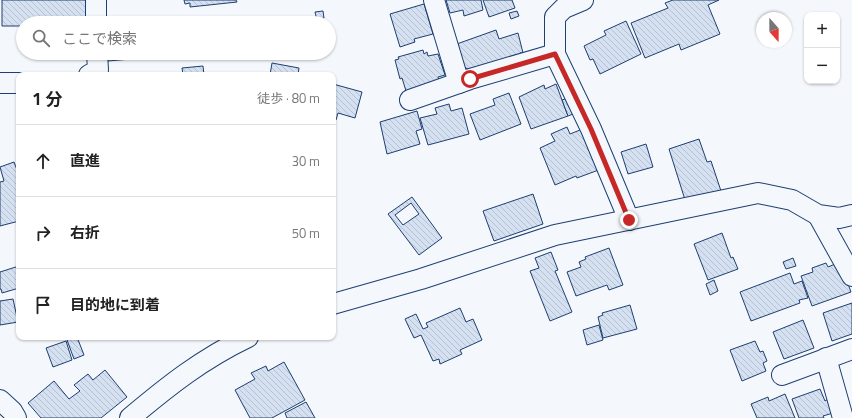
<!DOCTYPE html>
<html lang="ja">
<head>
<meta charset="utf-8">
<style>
	:root { --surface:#fff; --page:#f2f2f2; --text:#222; --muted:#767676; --line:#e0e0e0 }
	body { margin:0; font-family:"Titillium Web","Noto Sans JP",sans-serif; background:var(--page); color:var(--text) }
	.controls { position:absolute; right:12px; top:12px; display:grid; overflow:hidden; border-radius:8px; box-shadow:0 1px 3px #0004 }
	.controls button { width:36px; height:36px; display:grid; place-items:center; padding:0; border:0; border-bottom:1px solid var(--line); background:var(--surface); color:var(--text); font:20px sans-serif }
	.compass { position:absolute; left:756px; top:12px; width:36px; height:36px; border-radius:50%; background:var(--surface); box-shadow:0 1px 3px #0004; rotate:159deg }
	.stop { position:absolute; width:12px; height:12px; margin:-9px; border:3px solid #c62828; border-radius:50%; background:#fff }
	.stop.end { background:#c62828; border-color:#fff; box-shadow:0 1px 4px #0008 }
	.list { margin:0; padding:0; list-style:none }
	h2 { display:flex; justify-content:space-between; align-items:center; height:52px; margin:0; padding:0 16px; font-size:17px }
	h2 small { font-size:13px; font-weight:400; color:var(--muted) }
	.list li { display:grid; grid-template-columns:26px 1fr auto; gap:12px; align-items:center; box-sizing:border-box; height:72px; padding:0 16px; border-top:1px solid var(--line) }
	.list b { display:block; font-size:15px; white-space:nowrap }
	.list em { font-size:13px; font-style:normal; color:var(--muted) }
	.icon { flex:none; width:22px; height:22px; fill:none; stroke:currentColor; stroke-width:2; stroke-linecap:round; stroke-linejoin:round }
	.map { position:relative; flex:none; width:852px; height:418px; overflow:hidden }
	.search { position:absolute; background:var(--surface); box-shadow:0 1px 3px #0004; left:16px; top:16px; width:320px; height:44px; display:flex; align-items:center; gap:10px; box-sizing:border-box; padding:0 14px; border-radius:22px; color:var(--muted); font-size:15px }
	.panel { position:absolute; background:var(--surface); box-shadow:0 1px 3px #0004; left:16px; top:72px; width:320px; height:268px; border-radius:8px }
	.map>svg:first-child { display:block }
	.building { fill:url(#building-back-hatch); stroke:#1d3f73; fill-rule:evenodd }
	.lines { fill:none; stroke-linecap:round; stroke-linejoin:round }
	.street-casing { stroke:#1d3f73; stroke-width:22 }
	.street { stroke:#f4f7fb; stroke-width:20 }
	.route { stroke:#c62828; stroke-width:5 }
</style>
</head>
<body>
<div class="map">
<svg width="852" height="418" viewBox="0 0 852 418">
	<defs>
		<pattern id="building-back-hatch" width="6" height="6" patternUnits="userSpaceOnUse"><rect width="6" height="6" fill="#d5e0f0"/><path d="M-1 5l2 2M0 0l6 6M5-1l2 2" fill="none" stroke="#b6c1d1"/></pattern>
	</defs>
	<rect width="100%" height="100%" fill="#f4f7fb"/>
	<g class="building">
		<polygon points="2,0 90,0 91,23 23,23 23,26 2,26"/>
		<polygon points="184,0 236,0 237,2 190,7 190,3 185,4"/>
		<polygon points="446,0 481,0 483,10 464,16 463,10 450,13"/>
		<polygon points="483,0 512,0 515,8 489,17"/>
		<polygon points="673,0 719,0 708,5 720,34 681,50 679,44 645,58 631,23 668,8 665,3"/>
		<polygon points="424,4 433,34 414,39 415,42 400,47 390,14"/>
		<polygon points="323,11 324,18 317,20 315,12"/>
		<polygon points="517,11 519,16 511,19 509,13"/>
		<polygon points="626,21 641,54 600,74 593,59 590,60 584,46 606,35 604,31"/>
		<polygon points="496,30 499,39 518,33 523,53 520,53 521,56 470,70 462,66 454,45"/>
		<polygon points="423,50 424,54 427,52 428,56 438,54 445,75 438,77 439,81 406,91 402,78 400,79 395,60 399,59 398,57"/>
		<polygon points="108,53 141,53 142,58 108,61"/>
		<polygon points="272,63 299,68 298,75 270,75"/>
		<polygon points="203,66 204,75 183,75 182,68"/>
		<polygon points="333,84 362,92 355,118 338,113 336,120 333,119"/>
		<polygon points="556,84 568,116 531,129 519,97 544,85 545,89"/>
		<polygon points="509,93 521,124 480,140 470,114 495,105 493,99"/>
		<polygon points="577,95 583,110 568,116 562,100"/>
		<polygon points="449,104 451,111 462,108 469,134 428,145 420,118 437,114 435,108"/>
		<polygon points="417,111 422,129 416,131 420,144 387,154 380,122"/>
		<polygon points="567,127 570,134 585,128 604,168 577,178 576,176 555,185 540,148 555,141 551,134"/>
		<polygon points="699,139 707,162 711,161 721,191 686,203 669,149"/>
		<polygon points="646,144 653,167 628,174 621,152"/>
		<polygon points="14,162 19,175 19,221 0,226 0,182 4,181 0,167"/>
		<polygon points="533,194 543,224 494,241 483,211"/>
		<path d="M412 197 442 238 419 255 388 214ZM411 203 419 214 403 225 395 215Z"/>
		<polygon points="722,233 731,258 733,257 738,269 708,280 694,244"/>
		<polygon points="609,248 623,285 609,290 607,285 576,296 567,272 581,267 579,262 586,259 585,257"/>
		<polygon points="551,252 558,270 555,271 572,312 550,321 530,271 539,268 535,258"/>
		<polygon points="793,258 796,266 786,269 783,262"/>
		<polygon points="840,262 851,292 812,306 801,276 813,272 812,268 826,263 828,267"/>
		<polygon points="19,266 19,288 2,293 1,289 0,289 0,272"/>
		<polygon points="790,273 794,284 802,281 808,298 799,300 800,303 751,321 740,292"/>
		<polygon points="714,280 718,291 710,295 706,284"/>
		<polygon points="13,299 18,322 0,325 0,301"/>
		<polygon points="852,303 852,334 832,341 823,313"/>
		<polygon points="630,305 637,329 603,338 598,317 603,315 602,313"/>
		<polygon points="460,308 466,322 473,319 482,340 460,350 462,354 440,364 439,359 433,361 421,335 414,338 405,319 416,314 423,329 428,327 426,323"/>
		<polygon points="803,320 814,348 784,359 773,332"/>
		<polygon points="599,325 603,340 587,345 583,330"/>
		<polygon points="77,337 84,355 74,359 67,340"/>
		<polygon points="66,341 72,360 53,367 46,348"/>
		<polygon points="755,341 760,352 763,351 767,361 763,363 766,371 742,381 730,350"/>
		<polygon points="284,362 305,400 272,418 250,418 235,390 255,379 251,373 266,366 268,371"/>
		<polygon points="105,370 127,397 101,418 41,418 28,403 54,381 69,399 80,391 74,385 88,374 93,380"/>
		<polygon points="820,389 825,401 828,399 833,413 823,416 824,418 799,418 792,399"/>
		<polygon points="785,394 795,418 757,418 751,404 768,397 769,401"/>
		<polygon points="306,402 315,418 287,418 285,413"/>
	</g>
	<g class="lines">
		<g class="street-casing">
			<g id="street">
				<polyline points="96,0 96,23"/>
				<polyline points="434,0 459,83"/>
				<polyline points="583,0 564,8 555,17 555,54 591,129 629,220"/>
				<polyline points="89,75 98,70 97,53"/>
				<polyline points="0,83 19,83"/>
				<polyline points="410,100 470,79 555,54"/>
				<polyline points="818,215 852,276"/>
				<polyline points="333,304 421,279 555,235 758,193 792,200 818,215 839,218 852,215"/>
				<polyline points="826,358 843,418"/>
				<polyline points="782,375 852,349"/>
				<polyline points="0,400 12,411 16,418"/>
				<path d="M130 418C168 386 202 359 248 337"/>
			</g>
		</g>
		<use href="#street" class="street"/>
	</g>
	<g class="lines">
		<polyline class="route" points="470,79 555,54 591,129 629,220"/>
	</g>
</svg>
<div class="controls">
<button>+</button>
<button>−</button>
</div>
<svg class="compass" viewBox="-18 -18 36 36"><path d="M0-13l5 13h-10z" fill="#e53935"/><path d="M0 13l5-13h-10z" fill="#767676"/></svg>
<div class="stop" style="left:470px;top:79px"></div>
<div class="stop end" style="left:629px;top:220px"></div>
<div class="search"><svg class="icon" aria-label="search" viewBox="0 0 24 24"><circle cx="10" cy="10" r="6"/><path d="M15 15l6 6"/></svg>ここで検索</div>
<section class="panel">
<h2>1 分<small>徒歩 · 80 m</small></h2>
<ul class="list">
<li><svg class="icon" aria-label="ahead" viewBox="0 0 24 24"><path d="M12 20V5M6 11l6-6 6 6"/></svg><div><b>直進</b></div><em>30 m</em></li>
<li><svg class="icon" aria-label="right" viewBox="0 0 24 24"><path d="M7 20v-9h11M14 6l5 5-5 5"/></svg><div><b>右折</b></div><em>50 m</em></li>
<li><svg class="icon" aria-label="arrive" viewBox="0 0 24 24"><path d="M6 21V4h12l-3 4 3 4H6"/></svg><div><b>目的地に到着</b></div></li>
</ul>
</section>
</div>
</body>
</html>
